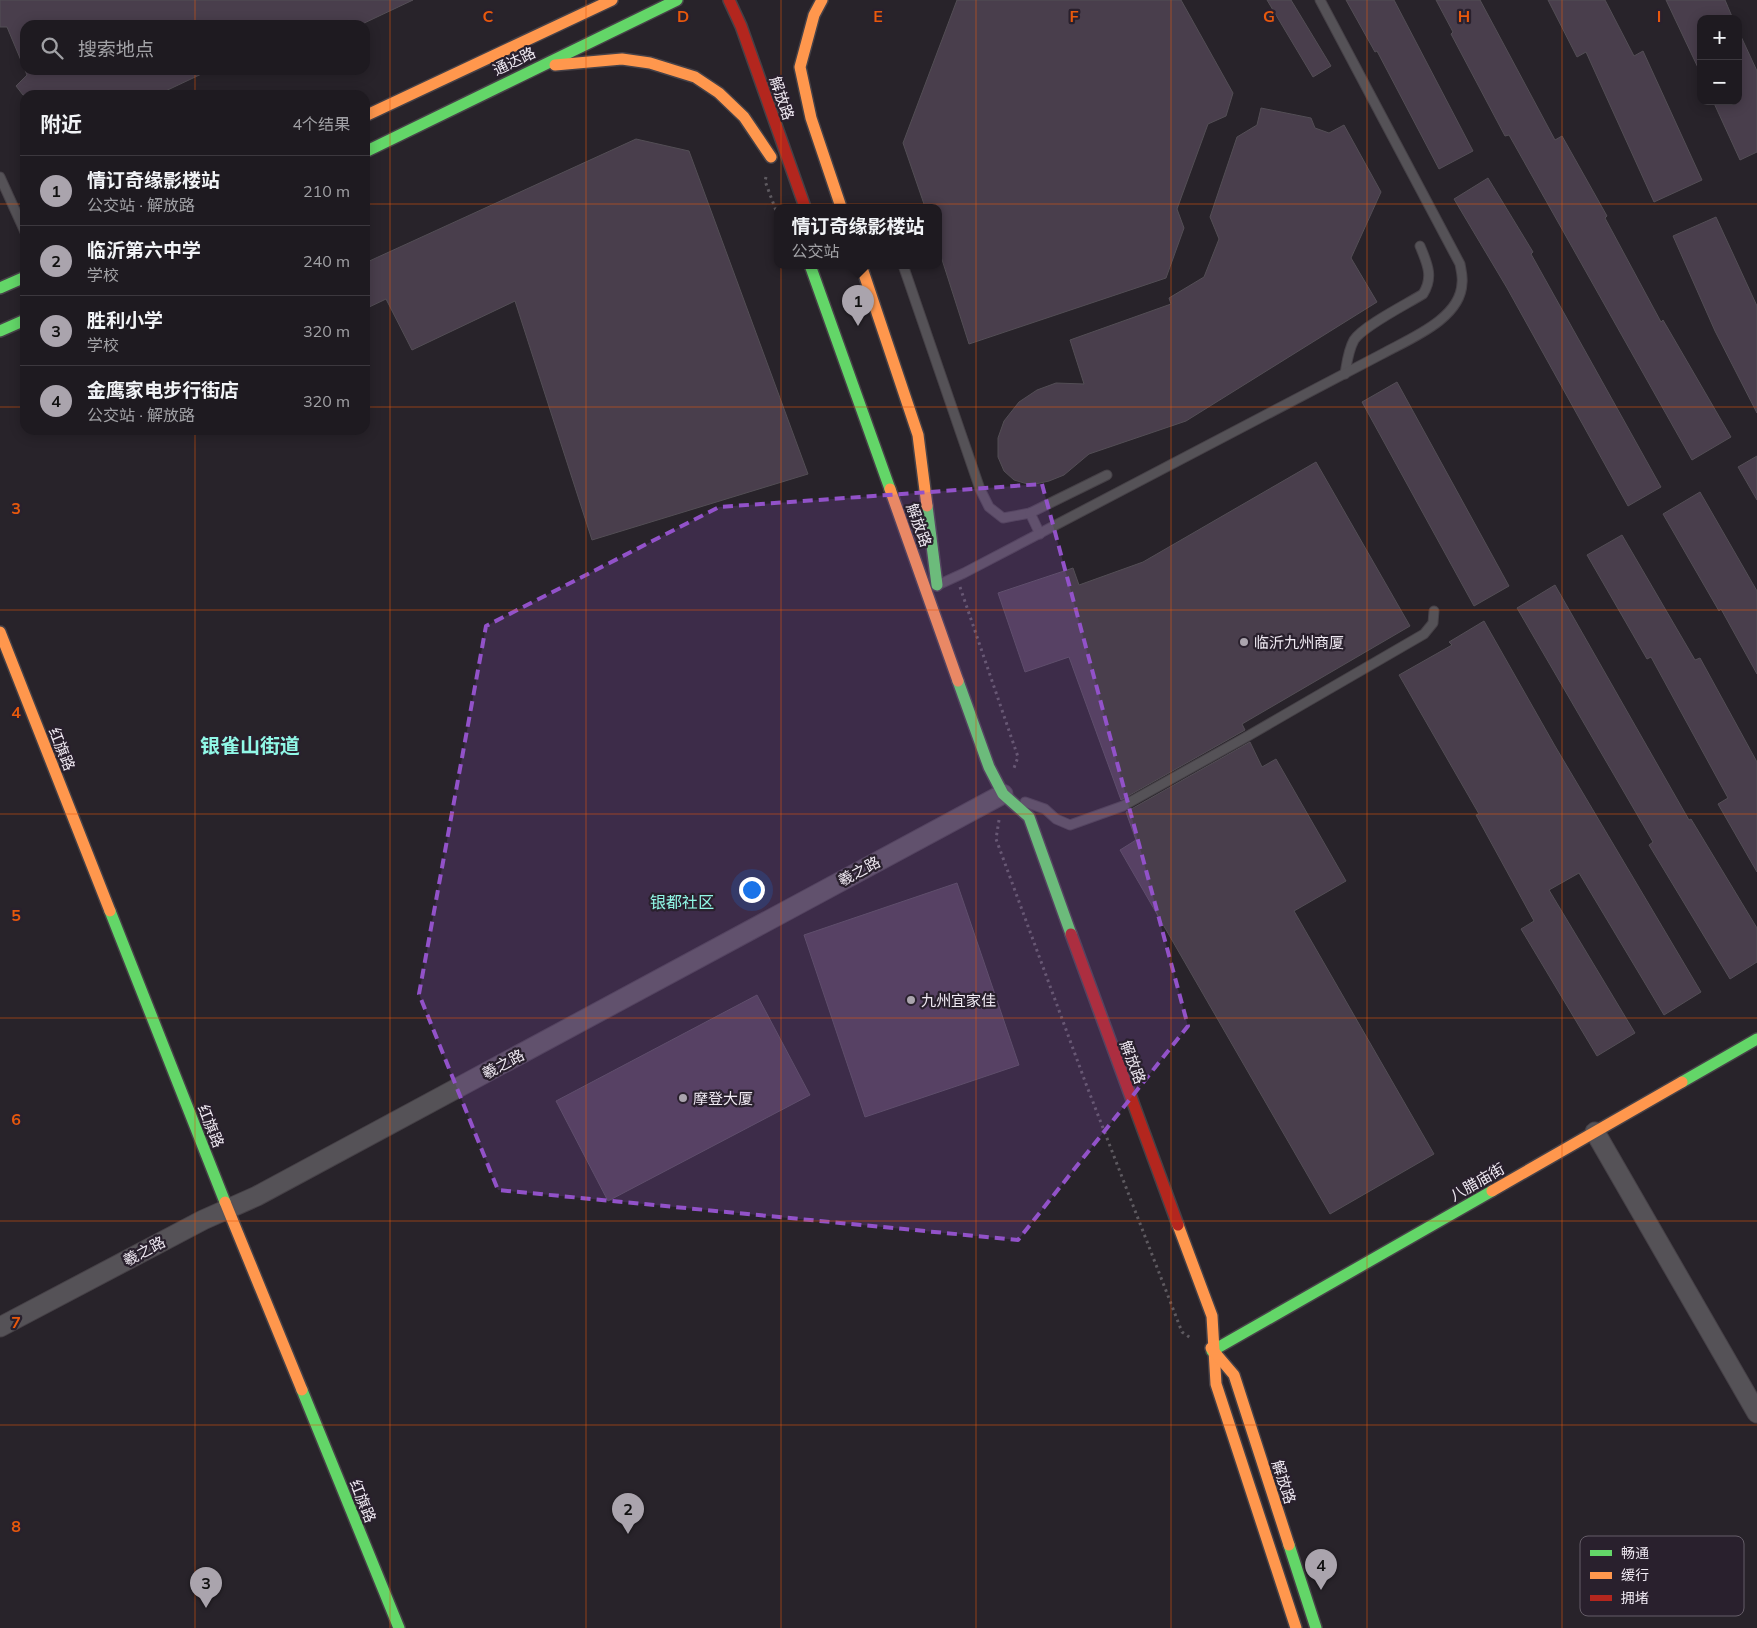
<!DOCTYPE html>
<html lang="zh">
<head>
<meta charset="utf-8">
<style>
	:root { --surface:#1e1a20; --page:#2b272d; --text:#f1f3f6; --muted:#a1a1a5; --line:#3c383e; --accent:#aaa4ad }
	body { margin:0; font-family:Mulish,"Noto Sans SC",sans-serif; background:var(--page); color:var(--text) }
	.controls { position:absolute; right:15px; top:15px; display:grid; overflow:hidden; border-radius:10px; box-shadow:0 2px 12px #0003 }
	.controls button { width:45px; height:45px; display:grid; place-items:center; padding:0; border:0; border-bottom:1px solid var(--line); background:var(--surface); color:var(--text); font:25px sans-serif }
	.you { position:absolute; left:751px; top:889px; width:18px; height:18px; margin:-12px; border:4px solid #fff; border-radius:50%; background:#1a73e8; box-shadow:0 0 0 8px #1a73e833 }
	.badge { display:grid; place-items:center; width:32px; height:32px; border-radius:50%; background:var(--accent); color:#111; font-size:16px; font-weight:700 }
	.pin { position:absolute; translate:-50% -41px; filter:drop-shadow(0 1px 2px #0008) }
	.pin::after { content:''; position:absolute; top:26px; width:18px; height:15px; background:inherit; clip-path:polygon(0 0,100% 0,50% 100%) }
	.popup { position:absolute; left:774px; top:204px; width:168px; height:65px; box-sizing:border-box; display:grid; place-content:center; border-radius:10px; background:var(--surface); filter:drop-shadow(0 1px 4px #0005); font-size:16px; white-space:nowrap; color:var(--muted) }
	.popup b { font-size:19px; color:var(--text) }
	.popup::after { content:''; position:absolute; left:50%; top:100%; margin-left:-10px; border:10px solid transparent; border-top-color:var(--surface) }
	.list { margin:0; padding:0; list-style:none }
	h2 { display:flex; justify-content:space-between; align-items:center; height:65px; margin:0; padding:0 20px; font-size:21px }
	h2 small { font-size:16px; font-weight:400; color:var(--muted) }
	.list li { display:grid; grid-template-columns:32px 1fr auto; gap:15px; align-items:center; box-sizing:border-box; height:70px; padding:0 20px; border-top:1px solid var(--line) }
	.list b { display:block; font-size:19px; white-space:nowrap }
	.list p { margin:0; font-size:16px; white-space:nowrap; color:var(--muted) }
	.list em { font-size:16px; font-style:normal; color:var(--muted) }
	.icon { flex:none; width:28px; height:28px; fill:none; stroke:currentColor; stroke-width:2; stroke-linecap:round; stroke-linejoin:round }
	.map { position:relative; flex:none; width:1757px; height:1628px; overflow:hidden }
	.search { position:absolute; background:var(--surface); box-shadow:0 2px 12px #0003; left:20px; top:20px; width:350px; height:55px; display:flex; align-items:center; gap:12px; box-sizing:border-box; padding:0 18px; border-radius:15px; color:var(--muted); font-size:19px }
	.panel { position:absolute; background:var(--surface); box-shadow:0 2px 12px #0003; left:20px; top:90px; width:350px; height:345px; border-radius:15px }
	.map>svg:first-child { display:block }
	.building { fill:#493e4c; stroke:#534e55 }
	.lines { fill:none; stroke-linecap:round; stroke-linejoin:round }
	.lane-casing { stroke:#464147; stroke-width:11 }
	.street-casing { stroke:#464147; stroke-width:21 }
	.fast-casing { stroke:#464147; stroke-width:14 }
	.slow-casing { stroke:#464147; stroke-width:14 }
	.jam-casing { stroke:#464147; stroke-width:14 }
	.path { stroke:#5e5a60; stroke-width:3; stroke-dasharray:2.5 4; stroke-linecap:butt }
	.lane { stroke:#555257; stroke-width:9 }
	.street { stroke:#555257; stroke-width:19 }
	.fast { stroke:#63d668; stroke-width:11 }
	.slow { stroke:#ff974d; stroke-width:11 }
	.jam { stroke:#b3261e; stroke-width:11 }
	.marked { fill:#9252c9; fill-opacity:0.2; stroke:#9252c9; stroke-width:4; stroke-dasharray:10 6; stroke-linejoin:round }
	.grid { fill:none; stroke:#e8590c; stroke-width:1; stroke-opacity:0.55 }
	.poi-dot { fill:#aaa4ad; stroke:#29202d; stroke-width:2 }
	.labels { text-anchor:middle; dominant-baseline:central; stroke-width:4.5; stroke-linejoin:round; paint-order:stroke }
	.street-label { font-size:15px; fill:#f0eaf3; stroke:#29202d }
	.poi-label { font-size:15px; fill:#f0eaf3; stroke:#29202d; text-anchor:start }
	.neighbourhood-label { font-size:16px; fill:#91f8e7; stroke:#29202d }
	.district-label { font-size:20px; font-weight:bold; fill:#91f8e7; stroke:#29202d }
	.key { fill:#29202d; stroke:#655d68; stroke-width:1 }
	.key-label { font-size:14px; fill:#f0eaf3 }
	.grid-label { font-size:16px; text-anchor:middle; font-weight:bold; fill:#e8590c; stroke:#29202d; stroke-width:4.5; stroke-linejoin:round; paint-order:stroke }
</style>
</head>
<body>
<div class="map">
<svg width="1757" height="1628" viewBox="0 0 1757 1628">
	<rect width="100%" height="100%" fill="#28232a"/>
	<g class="building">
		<polygon points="0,0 413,0 360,25 25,25 25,70 7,27 0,27"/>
		<polygon points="957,0 1181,0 1233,93 1226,116 1208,124 1177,209 1184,228 1166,278 969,344 938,247 938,207 925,207 903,143"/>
		<polygon points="1267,0 1291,0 1331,66 1313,77"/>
		<polygon points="1346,0 1394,0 1473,151 1439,169 1377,51 1375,52"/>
		<polygon points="1436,0 1480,0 1555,140 1562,136 1607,216 1605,218 1661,322 1663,320 1731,437 1692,460 1509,135 1505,136 1451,34 1453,32"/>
		<polygon points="1548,0 1605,0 1634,56 1643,51 1702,180 1654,202 1586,52 1577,57"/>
		<polygon points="1666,0 1725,0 1733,19 1701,19 1701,74"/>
		<polygon points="1738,30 1757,71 1757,152 1740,160 1713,101 1738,101"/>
		<polygon points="25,70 210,70 157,95 23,95 16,86 27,75"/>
		<polygon points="1261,108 1311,118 1315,128 1329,133 1344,125 1381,192 1351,258 1377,302 1186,421 1089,454 1064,475 1049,481 1031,485 1014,480 1004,471 998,457 998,438 1004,421 1019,402 1037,390 1056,383 1084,384 1070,340 1171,304 1169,298 1204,277 1219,239 1210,217 1237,137 1257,125"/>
		<polygon points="636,139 689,151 808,474 592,540 515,301 412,350 386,299 365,309 365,263"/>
		<polygon points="1488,178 1533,252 1531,254 1661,487 1628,506 1507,288 1454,199"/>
		<polygon points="1716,217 1757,306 1757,413 1715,331 1673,236"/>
		<polygon points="1397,382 1509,586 1474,606 1362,402"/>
		<polygon points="1757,456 1757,500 1738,467"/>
		<polygon points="1316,462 1410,626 1242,724 1245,730 1121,800 1069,657 1025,672 998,593 1073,568 1079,585 1143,562"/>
		<polygon points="1700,492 1757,591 1757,674 1721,609 1719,611 1663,514"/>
		<polygon points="1622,535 1695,660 1700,658 1757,762 1757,872 1718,804 1728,798 1651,657 1647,659 1587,555"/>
		<polygon points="1555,585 1689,820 1691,819 1757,928 1757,962 1730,979 1649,845 1653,842 1517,608"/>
		<polygon points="1484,621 1555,746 1701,992 1664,1015 1579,873 1549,890 1635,1033 1597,1056 1521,929 1534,921 1476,815 1479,814 1399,675 1452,645 1449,642"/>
		<polygon points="1250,742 1262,767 1276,759 1346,881 1294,911 1434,1154 1330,1214 1120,850 1136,840 1126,812"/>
		<polygon points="957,883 1019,1065 865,1117 804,935"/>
		<polygon points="757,995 810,1095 608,1201 556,1101"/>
	</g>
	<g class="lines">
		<g class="lane-casing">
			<g id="lane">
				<polyline points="0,177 25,232"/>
				<polyline points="903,265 980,489 989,507 1003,518 1030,513 1040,534"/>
				<path d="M1345 374C1347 362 1348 351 1354 340 1363 326 1407 304 1423 294 1434 277 1427 263 1420 246"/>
				<polyline points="1030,513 1107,475"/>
				<path d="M940 584 964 573 1382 354C1409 339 1461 319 1462 283 1463 277 1461 270 1460 264L1320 0"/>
				<polyline points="1025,802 1045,809 1056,819 1070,825 1123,806 1248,736 1424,634 1433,623 1434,611"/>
			</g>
		</g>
		<g class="street-casing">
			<g id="street">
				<polyline points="1595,1132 1757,1413"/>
				<polyline points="0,1327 203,1220 257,1196 1003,794"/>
			</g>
		</g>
		<g class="fast-casing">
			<g id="fast">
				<polyline points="365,152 677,0"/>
				<polyline points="810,265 890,489"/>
				<polyline points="0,288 25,277"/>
				<polyline points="0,331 25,320"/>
				<polyline points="927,506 937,585"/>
				<polyline points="958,681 989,767 1003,794 1029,817 1071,934"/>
				<polyline points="110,911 225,1202"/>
				<polyline points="1682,1082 1757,1039"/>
				<polyline points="1212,1351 1492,1191"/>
				<polyline points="302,1390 399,1628"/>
				<polyline points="1289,1545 1316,1628"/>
			</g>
		</g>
		<g class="slow-casing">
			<g id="slow">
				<polyline points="822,0 814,15 800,67 811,118 841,207"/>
				<polyline points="555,65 622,59 650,63 695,77 719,93 744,117 771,157"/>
				<polyline points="365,116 612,0"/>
				<polyline points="861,265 918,435 927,506"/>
				<polyline points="890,489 958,681"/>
				<polyline points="0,632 110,911"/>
				<polyline points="1492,1191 1682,1082"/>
				<polyline points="225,1202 302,1390"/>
				<polyline points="1178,1225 1212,1316 1216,1384 1296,1628"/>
				<polyline points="1211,1348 1234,1375 1289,1545"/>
			</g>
		</g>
		<g class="jam-casing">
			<g id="jam">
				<polyline points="729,0 741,26 805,207"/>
				<polyline points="1071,934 1178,1225"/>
			</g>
		</g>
		<g class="path">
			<polyline points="766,177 765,181 778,216"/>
			<polyline points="960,587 1018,757 1014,768"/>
			<polyline points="999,820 996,839 1086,1084 1182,1332 1192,1339"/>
		</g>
		<use href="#lane" class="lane"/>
		<use href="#street" class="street"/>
		<use href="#fast" class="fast"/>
		<use href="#slow" class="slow"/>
		<use href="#jam" class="jam"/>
	</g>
	<path class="marked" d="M1042 484 1188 1026 1018 1240 498 1190 419 994 486 626 719 507Z"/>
	<path class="grid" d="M195 0V25M390 0V1628M586 0V1628M781 0V1628M976 0V1628M1171 0V1628M1367 0V1628M1562 0V1628M195 70V95M0 204H25M365 204H1757M0 407H25M365 407H1757M195 430V1628M0 610H1757M0 814H1757M0 1018H1757M0 1221H1757M0 1425H1757"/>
	<g class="poi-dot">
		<circle cx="1244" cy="642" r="5"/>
		<circle cx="911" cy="1000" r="5"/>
		<circle cx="683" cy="1098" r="5"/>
	</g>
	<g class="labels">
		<g class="street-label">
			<text transform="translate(514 61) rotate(-26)">通达路</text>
			<text transform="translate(782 98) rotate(71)">解放路</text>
			<text transform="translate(919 525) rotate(70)">解放路</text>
			<text transform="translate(62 749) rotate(68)">红旗路</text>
			<text transform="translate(859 871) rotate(-28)">羲之路</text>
			<text transform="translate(1133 1062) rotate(69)">解放路</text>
			<text transform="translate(503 1064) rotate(-28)">羲之路</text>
			<text transform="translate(211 1126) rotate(68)">红旗路</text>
			<text transform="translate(1477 1182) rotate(-30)">八腊庙街</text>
			<text transform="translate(144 1251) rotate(-28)">羲之路</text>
			<text transform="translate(1284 1482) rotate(72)">解放路</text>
			<text transform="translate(363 1501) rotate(68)">红旗路</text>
		</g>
		<g class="poi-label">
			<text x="1254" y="642">临沂九州商厦</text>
			<text x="921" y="1000">九州宜家佳</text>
			<text x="693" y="1098">摩登大厦</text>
		</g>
		<g class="neighbourhood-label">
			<text x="682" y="902">银都社区</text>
		</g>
		<g class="district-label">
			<text x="250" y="745">银雀山街道</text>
		</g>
	</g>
	<rect x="1580" y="1536" width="164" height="80" rx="8" class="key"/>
	<rect x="1590" y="1550" width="22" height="6" fill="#63d668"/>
	<rect x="1590" y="1572" width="22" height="7" fill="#ff974d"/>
	<rect x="1590" y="1595" width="22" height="6" fill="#b3261e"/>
	<g class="key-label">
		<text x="1621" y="1558">畅通</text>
		<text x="1621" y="1580">缓行</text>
		<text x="1621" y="1603">拥堵</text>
	</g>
	<g class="grid-label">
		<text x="488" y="22">C</text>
		<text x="683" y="22">D</text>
		<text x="878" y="22">E</text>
		<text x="1074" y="22">F</text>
		<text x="1269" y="22">G</text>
		<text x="1464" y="22">H</text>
		<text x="1659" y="22">I</text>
		<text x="16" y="514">3</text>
		<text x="16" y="718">4</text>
		<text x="16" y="921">5</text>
		<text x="16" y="1125">6</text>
		<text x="16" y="1328">7</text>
		<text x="16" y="1532">8</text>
	</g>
</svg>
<div class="controls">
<button>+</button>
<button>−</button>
</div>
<div class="you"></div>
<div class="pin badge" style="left:858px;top:326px">1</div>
<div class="popup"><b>情订奇缘影楼站</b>公交站</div>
<div class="pin badge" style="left:628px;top:1534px">2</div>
<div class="pin badge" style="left:206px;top:1608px">3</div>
<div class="pin badge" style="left:1321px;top:1590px">4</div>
<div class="search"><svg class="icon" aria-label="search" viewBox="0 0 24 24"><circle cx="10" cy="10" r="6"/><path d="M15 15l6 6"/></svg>搜索地点</div>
<section class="panel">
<h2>附近<small>4个结果</small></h2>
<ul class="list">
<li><span class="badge">1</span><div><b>情订奇缘影楼站</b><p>公交站 · 解放路</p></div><em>210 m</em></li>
<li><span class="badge">2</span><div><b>临沂第六中学</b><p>学校</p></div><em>240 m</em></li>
<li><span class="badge">3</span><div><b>胜利小学</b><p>学校</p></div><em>320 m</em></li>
<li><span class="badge">4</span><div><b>金鹰家电步行街店</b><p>公交站 · 解放路</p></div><em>320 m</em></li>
</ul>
</section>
</div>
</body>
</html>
